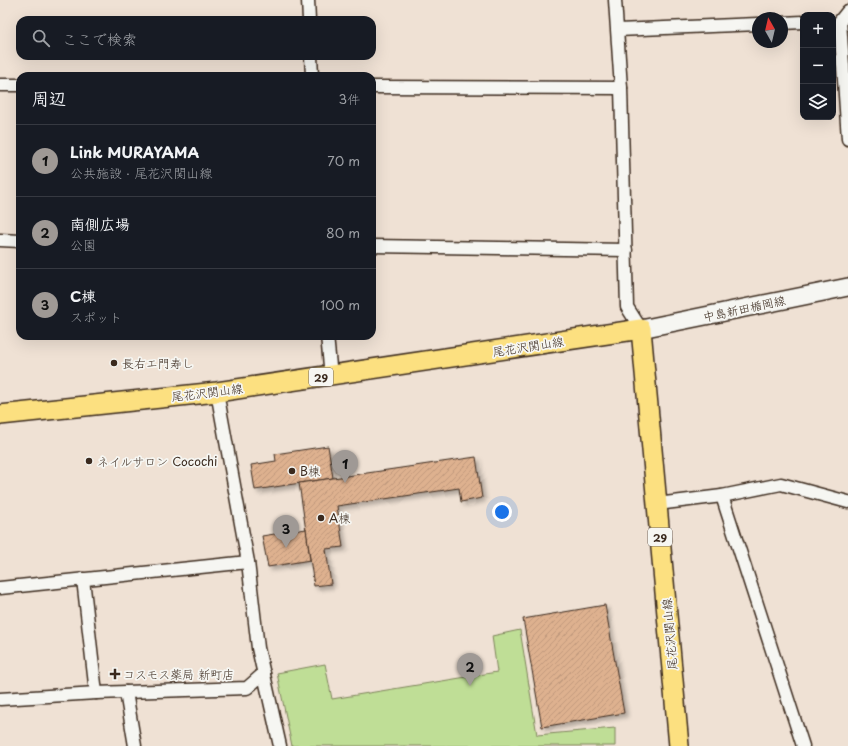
<!DOCTYPE html>
<html lang="ja">
<head>
<meta charset="utf-8">
<style>
	:root { --surface:#171b24; --page:#242831; --text:#f1f3f6; --muted:#9ea1a6; --line:#363941; --accent:#9f9995 }
	body { margin:0; font-family:"Playpen Sans","Klee One",sans-serif; background:var(--page); color:var(--text) }
	.controls { position:absolute; right:12px; top:12px; display:grid; overflow:hidden; border-radius:8px; box-shadow:0 4px 16px #0002 }
	.controls button { width:36px; height:36px; display:grid; place-items:center; padding:0; border:0; border-bottom:1px solid var(--line); background:var(--surface); color:var(--text); font:20px sans-serif }
	.compass { position:absolute; left:752px; top:12px; width:36px; height:36px; border-radius:50%; background:var(--surface); box-shadow:0 4px 16px #0002; rotate:352deg }
	.you { position:absolute; left:502px; top:512px; width:14px; height:14px; margin:-10px; border:3px solid #fff; border-radius:50%; background:#1a73e8; box-shadow:0 0 0 6px #1a73e833 }
	.badge { display:grid; place-items:center; width:26px; height:26px; border-radius:50%; background:var(--accent); color:#111; font-size:13px; font-weight:700 }
	.pin { position:absolute; translate:-50% -33px; filter:drop-shadow(0 1px 2px #0008) }
	.pin::after { content:''; position:absolute; top:21px; width:14px; height:12px; background:inherit; clip-path:polygon(0 0,100% 0,50% 100%) }
	.list { margin:0; padding:0; list-style:none }
	h2 { display:flex; justify-content:space-between; align-items:center; height:52px; margin:0; padding:0 16px; font-size:17px }
	h2 small { font-size:13px; font-weight:400; color:var(--muted) }
	.list li { display:grid; grid-template-columns:26px 1fr auto; gap:12px; align-items:center; box-sizing:border-box; height:72px; padding:0 16px; border-top:1px solid var(--line) }
	.list b { display:block; font-size:15px; white-space:nowrap }
	.list p { margin:0; font-size:13px; white-space:nowrap; color:var(--muted) }
	.list em { font-size:13px; font-style:normal; color:var(--muted) }
	.icon { flex:none; width:22px; height:22px; fill:none; stroke:currentColor; stroke-width:2; stroke-linecap:round; stroke-linejoin:round }
	.map { position:relative; flex:none; width:848px; height:746px; overflow:hidden }
	.search { position:absolute; background:var(--surface); box-shadow:0 4px 16px #0002; left:16px; top:16px; width:360px; height:44px; display:flex; align-items:center; gap:10px; box-sizing:border-box; padding:0 14px; border-radius:12px; color:var(--muted); font-size:15px }
	.panel { position:absolute; background:var(--surface); box-shadow:0 4px 16px #0002; left:16px; top:72px; width:360px; height:268px; border-radius:12px }
	.map>svg:first-child { display:block }
	.park { fill:#bfde96; stroke:#7d845a }
	.building { fill:url(#building-hatch); stroke:#3b2a1e; filter:url(#shadow) }
	.lines { fill:none; stroke-linecap:round; stroke-linejoin:round }
	.street-casing { stroke:#3b2a1e; stroke-width:15 }
	.secondary-casing { stroke:#3b2a1e; stroke-width:20 }
	.primary-casing { stroke:#3b2a1e; stroke-width:22 }
	.street { stroke:#f6f6f2; stroke-width:12 }
	.secondary { stroke:#f6f6f2; stroke-width:17 }
	.primary { stroke:#fce080; stroke-width:19 }
	.poi-dot { fill:#3b2a1e; stroke:#f6f6f2; stroke-width:1.5 }
	.labels { text-anchor:middle; dominant-baseline:central; stroke-width:3.5; stroke-linejoin:round; paint-order:stroke }
	.shield { fill:#f6f6f2; stroke:#73675e; stroke-width:1 }
	.shield-label { font-size:11px; font-weight:bold; fill:#3b2a1e }
	.street-label { font-size:12px; fill:#3b2a1e; stroke:#f6f6f2 }
	.poi-label { font-size:12px; fill:#3b2a1e; stroke:#f6f6f2; text-anchor:start }
</style>
</head>
<body>
<div class="map">
<svg width="848" height="746" viewBox="0 0 848 746">
	<defs>
		<pattern id="building-hatch" width="6" height="6" patternUnits="userSpaceOnUse"><rect width="6" height="6" fill="#deb18f"/><path d="M-1 1l2-2M0 6l6-6M5 7l2-2" fill="none" stroke="#bf987b"/></pattern>
		<filter id="shadow"><feDropShadow dx="3.5" dy="3.5" stdDeviation="2" flood-color="#0004"/></filter>
	</defs>
	<rect width="100%" height="100%" fill="#efe1d4"/>
	<filter id="ink" filterUnits="userSpaceOnUse"><feTurbulence type="fractalNoise" baseFrequency=".025" numOctaves="2"/><feDisplacementMap in="SourceGraphic" scale="8" xChannelSelector="R" yChannelSelector="G"/><feConvolveMatrix kernelMatrix="1 2 1 2 8 2 1 2 1" color-interpolation-filters="sRGB"/></filter>
	<g filter="url(#ink)">
		<polygon class="park" points="520,630 537,735 615,728 615,746 292,746 277,673 325,664 332,699 497,672 492,636"/>
		<g class="building">
			<polygon points="328,446 333,478 255,490 251,465 276,461 275,454"/>
			<polygon points="476,457 482,498 461,502 459,488 337,506 343,547 326,549 331,584 314,586 299,483"/>
			<polygon points="306,529 310,560 268,567 262,536"/>
			<polygon points="605,605 624,713 542,727 523,619"/>
		</g>
		<g class="lines">
			<g class="street-casing">
				<g id="street">
					<polyline points="308,0 309,20"/>
					<polyline points="615,0 621,88 627,307 641,329"/>
					<polyline points="848,11 840,21 848,139"/>
					<polyline points="782,23 803,22"/>
					<polyline points="618,30 758,24"/>
					<polyline points="311,56 312,76"/>
					<polyline points="0,85 20,85"/>
					<polyline points="372,87 621,88"/>
					<polyline points="0,240 20,241"/>
					<polyline points="372,246 626,250"/>
					<polyline points="327,336 331,376"/>
					<polyline points="217,392 248,562 258,648 280,746"/>
					<polyline points="722,496 803,746"/>
					<polyline points="657,504 722,496 781,484 848,502"/>
					<polyline points="83,579 96,693"/>
					<polyline points="0,588 248,562"/>
					<polyline points="126,692 135,746"/>
					<polyline points="0,699 96,693 247,688 264,673"/>
				</g>
			</g>
			<g class="secondary-casing">
				<polyline id="secondary" points="641,329 848,287"/>
			</g>
			<g class="primary-casing">
				<polyline id="primary" points="0,415 217,392 641,329 679,746"/>
			</g>
			<use href="#street" class="street"/>
			<use href="#secondary" class="secondary"/>
			<use href="#primary" class="primary"/>
		</g>
	</g>
	<g class="poi-dot">
		<circle cx="114" cy="363" r="4"/>
		<circle cx="89" cy="461" r="4"/>
		<circle cx="292" cy="471" r="4"/>
		<circle cx="321" cy="518" r="4"/>
		<path d="M113 668h4v4h4v4h-4v4h-4v-4h-4v-4h4z"/>
	</g>
	<g class="labels">
		<g class="shield">
			<rect x="309" y="368" width="24" height="18" rx="3"/>
			<rect x="648" y="528" width="24" height="18" rx="3"/>
		</g>
		<g class="shield-label">
			<text x="321" y="377">29</text>
			<text x="660" y="537">29</text>
		</g>
		<g class="street-label">
			<text transform="translate(744 308) rotate(-12)">中島新田楯岡線</text>
			<text transform="translate(528 346) rotate(-9)">尾花沢関山線</text>
			<text transform="translate(207 392) rotate(-7)">尾花沢関山線</text>
			<text transform="translate(669 634) rotate(-95)">尾花沢関山線</text>
		</g>
		<g class="poi-label">
			<text x="122" y="363">長右エ門寿し</text>
			<text x="97" y="461">ネイルサロン Cocochi</text>
			<text x="300" y="471">B棟</text>
			<text x="329" y="518">A棟</text>
			<text x="123" y="674">コスモス薬局 新町店</text>
		</g>
	</g>
</svg>
<div class="controls">
<button>+</button>
<button>−</button>
<button><svg class="icon" aria-label="layers" viewBox="0 0 24 24"><path d="M12 4l9 5-9 5-9-5zM3 14l9 5 9-5"/></svg></button>
</div>
<svg class="compass" viewBox="-18 -18 36 36"><path d="M0-13l5 13h-10z" fill="#e53935"/><path d="M0 13l5-13h-10z" fill="#9ea1a6"/></svg>
<div class="you"></div>
<div class="pin badge" style="left:345px;top:483px">1</div>
<div class="pin badge" style="left:470px;top:686px">2</div>
<div class="pin badge" style="left:286px;top:548px">3</div>
<div class="search"><svg class="icon" aria-label="search" viewBox="0 0 24 24"><circle cx="10" cy="10" r="6"/><path d="M15 15l6 6"/></svg>ここで検索</div>
<section class="panel">
<h2>周辺<small>3件</small></h2>
<ul class="list">
<li><span class="badge">1</span><div><b>Link MURAYAMA</b><p>公共施設 · 尾花沢関山線</p></div><em>70 m</em></li>
<li><span class="badge">2</span><div><b>南側広場</b><p>公園</p></div><em>80 m</em></li>
<li><span class="badge">3</span><div><b>C棟</b><p>スポット</p></div><em>100 m</em></li>
</ul>
</section>
</div>
</body>
</html>
